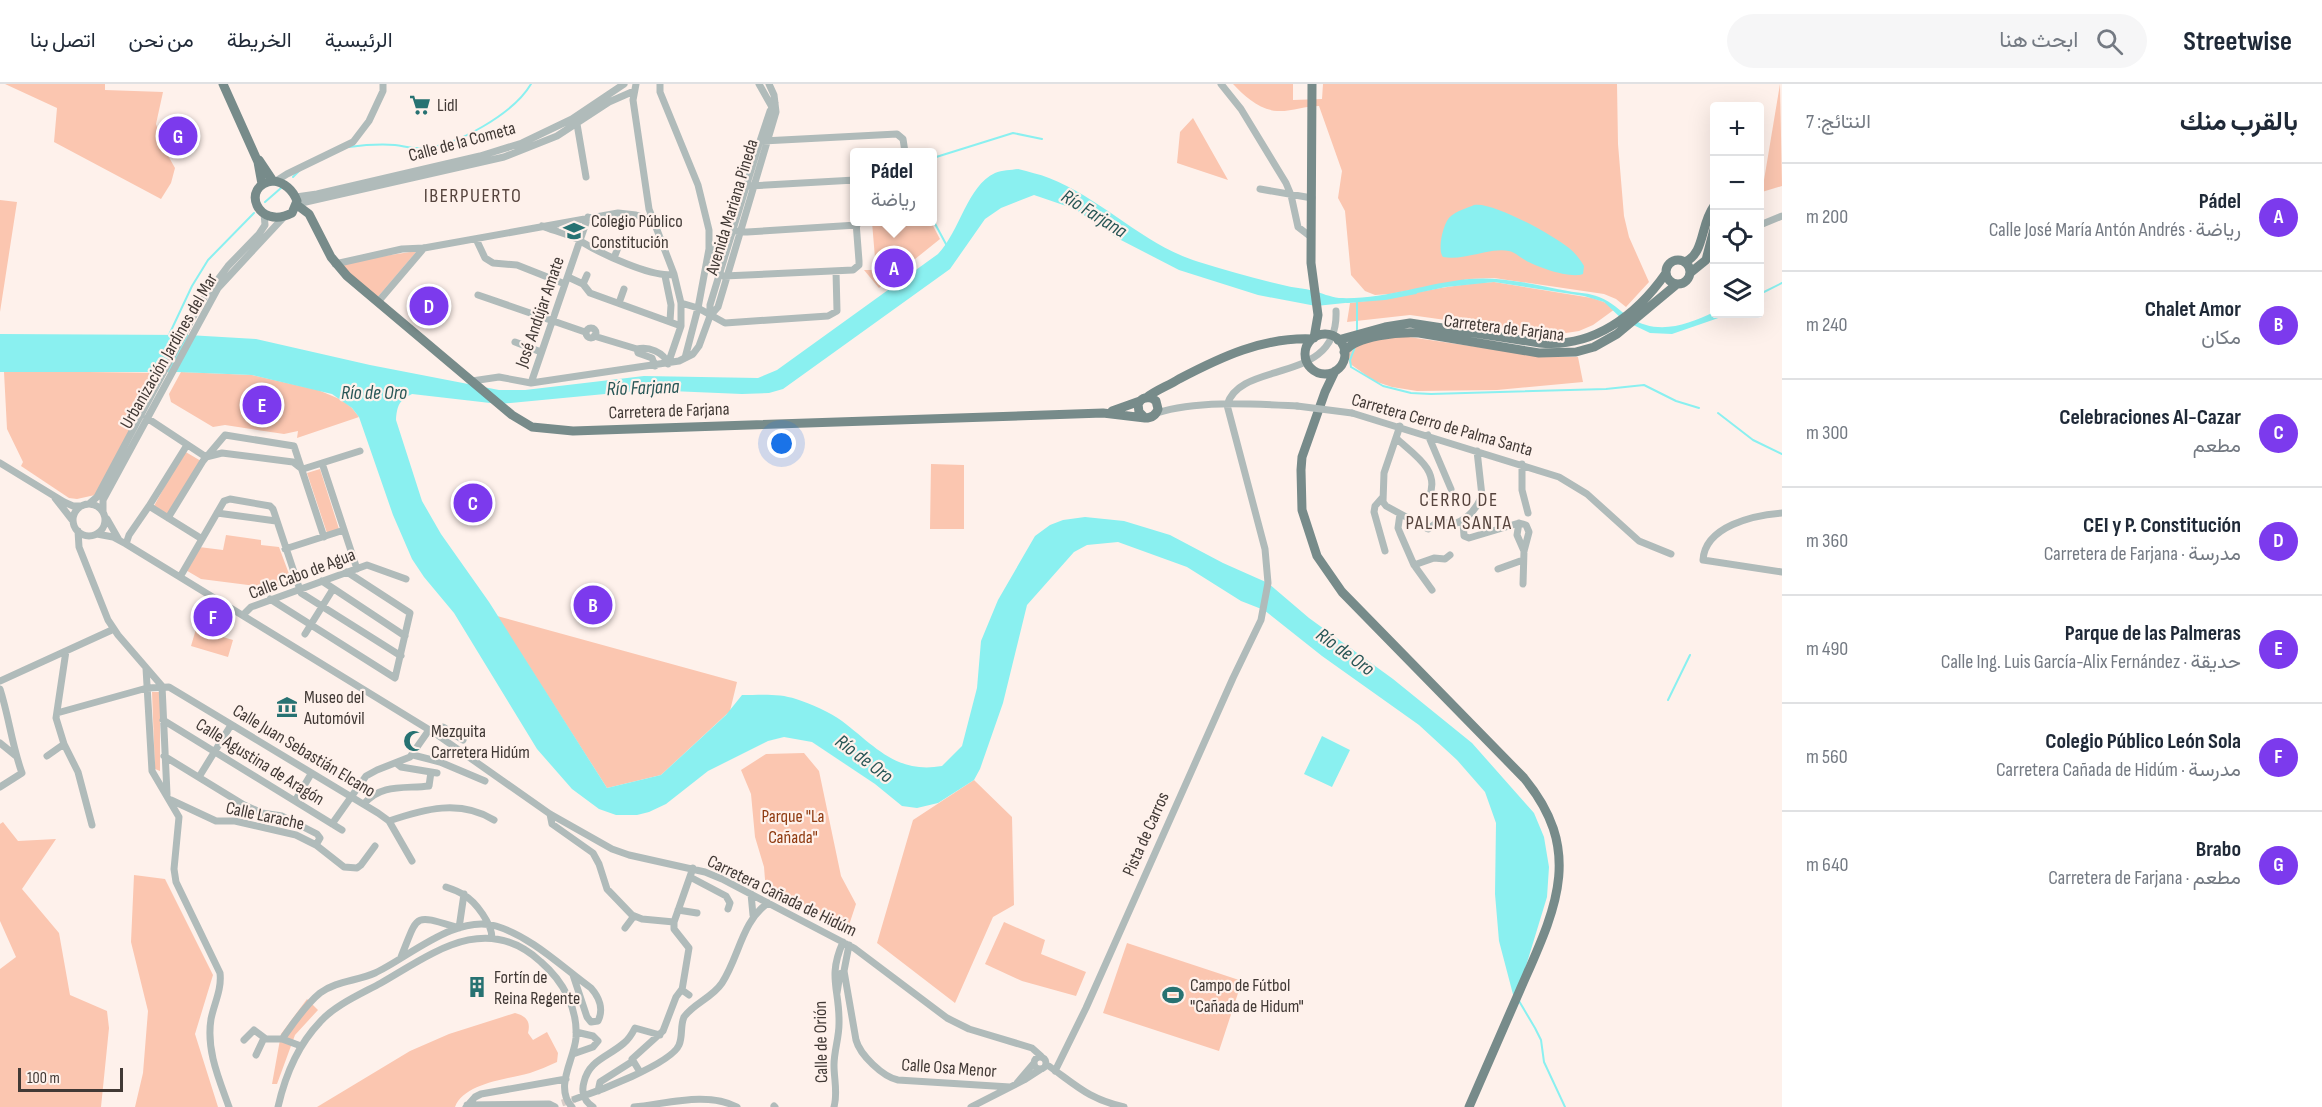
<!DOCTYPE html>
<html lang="ar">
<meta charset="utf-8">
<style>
:root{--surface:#fff;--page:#f6f6f7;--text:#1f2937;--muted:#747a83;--line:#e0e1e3;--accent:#7c3aed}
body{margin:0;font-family:"Sofia Sans Condensed",Vazirmatn,sans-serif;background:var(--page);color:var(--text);direction:rtl}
.controls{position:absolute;right:18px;top:18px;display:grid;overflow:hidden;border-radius:6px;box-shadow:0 6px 24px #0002}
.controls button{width:54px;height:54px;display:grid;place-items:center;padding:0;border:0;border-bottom:2px solid var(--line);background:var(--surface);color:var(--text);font:30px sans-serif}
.scale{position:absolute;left:18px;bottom:15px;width:105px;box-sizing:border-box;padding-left:6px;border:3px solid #413935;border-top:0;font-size:16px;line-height:21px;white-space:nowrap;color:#413935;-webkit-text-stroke:4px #fef1eb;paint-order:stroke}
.you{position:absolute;left:782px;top:360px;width:21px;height:21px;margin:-15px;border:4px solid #fff;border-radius:50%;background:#1a73e8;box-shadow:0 0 0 9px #1a73e833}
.badge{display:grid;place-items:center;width:39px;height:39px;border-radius:50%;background:var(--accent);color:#fff;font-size:20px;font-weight:700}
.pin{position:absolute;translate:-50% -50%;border:3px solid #fff;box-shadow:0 2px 6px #0006}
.popup{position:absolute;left:850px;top:64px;width:87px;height:78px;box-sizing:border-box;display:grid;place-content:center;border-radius:6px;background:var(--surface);filter:drop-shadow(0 2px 4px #0005);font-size:20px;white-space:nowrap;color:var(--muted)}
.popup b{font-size:22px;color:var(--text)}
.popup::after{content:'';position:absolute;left:50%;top:100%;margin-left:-12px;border:12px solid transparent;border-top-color:var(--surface)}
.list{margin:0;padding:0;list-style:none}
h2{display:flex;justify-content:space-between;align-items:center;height:78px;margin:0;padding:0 24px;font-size:26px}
h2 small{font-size:20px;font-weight:400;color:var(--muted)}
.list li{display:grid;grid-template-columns:39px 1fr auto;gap:18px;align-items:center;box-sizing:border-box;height:108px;padding:0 24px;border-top:2px solid var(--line)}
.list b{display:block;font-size:22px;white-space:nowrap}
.list p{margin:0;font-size:20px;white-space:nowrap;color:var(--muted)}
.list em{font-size:20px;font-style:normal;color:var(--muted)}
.icon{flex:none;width:33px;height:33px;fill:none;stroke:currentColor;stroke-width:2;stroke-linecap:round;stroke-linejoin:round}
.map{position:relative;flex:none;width:1782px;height:1023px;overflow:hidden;direction:ltr}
header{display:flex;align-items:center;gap:36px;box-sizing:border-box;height:84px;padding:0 30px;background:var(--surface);border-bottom:2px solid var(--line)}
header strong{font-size:28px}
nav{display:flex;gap:33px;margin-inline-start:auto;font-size:21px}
.search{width:420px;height:54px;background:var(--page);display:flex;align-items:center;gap:15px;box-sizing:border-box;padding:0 21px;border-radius:33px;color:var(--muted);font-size:22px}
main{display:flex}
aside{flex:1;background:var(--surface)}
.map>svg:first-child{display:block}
.green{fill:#fbc6b0}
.water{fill:#8af0f0}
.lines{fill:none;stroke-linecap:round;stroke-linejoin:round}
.stream{stroke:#8af0f0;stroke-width:2}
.minor-tunnel{stroke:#d8ccc7;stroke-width:7;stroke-dasharray:7 3.5;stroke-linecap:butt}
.minor{stroke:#b0bbba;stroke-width:7}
.major{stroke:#778b8a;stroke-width:9}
.minor-bridge{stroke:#b0bbba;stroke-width:7}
.labels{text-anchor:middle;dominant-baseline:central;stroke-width:4.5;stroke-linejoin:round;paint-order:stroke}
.poi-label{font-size:18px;fill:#413935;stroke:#fef1eb;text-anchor:start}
.street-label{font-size:18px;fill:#413935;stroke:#fef1eb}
.park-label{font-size:18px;fill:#8f3a10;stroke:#fef1eb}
.neighbourhood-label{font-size:20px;letter-spacing:1.5px;fill:#56443d;stroke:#fef1eb}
.water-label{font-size:20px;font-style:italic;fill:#285656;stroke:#fef1eb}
</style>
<header>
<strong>Streetwise</strong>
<div class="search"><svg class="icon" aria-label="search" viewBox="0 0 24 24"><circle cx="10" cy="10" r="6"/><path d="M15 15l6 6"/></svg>ابحث هنا</div>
<nav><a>الرئيسية</a><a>الخريطة</a><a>من نحن</a><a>اتصل بنا</a></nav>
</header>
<main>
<aside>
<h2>بالقرب منك<small>النتائج: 7</small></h2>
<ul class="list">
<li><span class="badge">A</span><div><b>Pádel</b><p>رياضة · Calle José María Antón Andrés</p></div><em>200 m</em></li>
<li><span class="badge">B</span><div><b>Chalet Amor</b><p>مكان</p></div><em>240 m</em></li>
<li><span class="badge">C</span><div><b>Celebraciones Al-Cazar</b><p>مطعم</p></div><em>300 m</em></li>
<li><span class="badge">D</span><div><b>CEI y P. Constitución</b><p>مدرسة · Carretera de Farjana</p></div><em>360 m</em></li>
<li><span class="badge">E</span><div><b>Parque de las Palmeras</b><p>حديقة · Calle Ing. Luis García-Alix Fernández</p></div><em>490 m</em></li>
<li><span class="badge">F</span><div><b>Colegio Público León Sola</b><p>مدرسة · Carretera Cañada de Hidúm</p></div><em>560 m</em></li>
<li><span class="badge">G</span><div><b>Brabo</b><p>مطعم · Carretera de Farjana</p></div><em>640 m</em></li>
</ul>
</aside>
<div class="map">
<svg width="1782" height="1023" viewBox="0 0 1782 1023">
<rect width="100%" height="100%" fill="#fef1eb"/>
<!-- green -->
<path class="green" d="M5 0H105V6L163 8 156 40 166 68 175 84 171 99 161 115 54 58 57 24Z
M1233 0H1293V16L1322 15 1323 0H1617L1618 60 1624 132 1629 153 1649 198 1626 223 1616 215 1604 210 1494 194 1469 195 1390 210 1375 211 1365 207 1351 191 1345 127 1338 114 1342 87 1319 22C1305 22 1290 28 1277 27 1260 26 1244 12 1233 0Z
M1780 0 1782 102 1762 108Z
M1193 34 1228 96 1177 79 1180 48Z
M0 116 17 118 0 228Z
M872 138H931L940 155 879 204 864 186H876Z
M417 167 377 214 337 179Z
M1494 198 1592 214 1604 218 1615 225 1593 241 1579 247 1553 251 1410 231 1347 238 1350 219C1398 214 1445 200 1494 198Z
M1402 252 1546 273H1578L1583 298 1497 306 1417 307 1392 303 1374 297 1349 279V269L1355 260Z
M16 287 161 289 95 411 77 415 69 414 21 382 23 378 7 345 4 288Z
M181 288 252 291 318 306 342 316 352 324 359 333 297 354 298 347 284 350 225 341 213 343 171 318 169 310Z
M184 367 201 377 169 431 154 422Z
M931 380 964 381V445H930Z
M320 385 339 445 327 449 307 389Z
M226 451 261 456V461L279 463 292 498 272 504 201 495 184 485 199 463 223 466Z
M497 532 737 598 730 627 661 691 607 704Z
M196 545 233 556 228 573 191 562Z
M152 608H160V687L155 685Z
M804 669 819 687 841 792 856 820 846 850 841 847 842 843 781 810 779 814 766 808 764 783 755 753 751 710 741 686 766 670Z
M974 696 1012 733 1014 821 993 833 955 919 877 859 913 736Z
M3 738 18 757 56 755 22 805 59 849 70 911 107 927 109 944 101 1023H0V885L16 873 0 837V740Z
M134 791 165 795 213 891 195 950 218 1023H135L143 989 148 927 131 858Z
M1004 838 1045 856 1041 870 1086 888 1076 912 1022 897 985 880Z
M1127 859 1242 897 1219 967 1103 929Z
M307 915 318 926 295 951 277 1000H272L281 950Z
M515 929C526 932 531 937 528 949L533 956 547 948 558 969 557 978C548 982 539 986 530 989 508 995 464 999 455 1023H317L410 967 449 950Z"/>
<!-- water -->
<path class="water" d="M1018 85C1029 88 1039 90 1049 94 1103 115 1143 161 1199 178 1228 187 1257 195 1287 202 1295 204 1305 204 1313 207 1322 209 1330 213 1339 214 1384 216 1426 199 1469 195 1502 192 1536 201 1568 207 1578 209 1590 209 1599 213 1612 218 1619 226 1629 233 1657 252 1687 241 1714 228V230H1730L1672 250 1650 249 1623 236 1604 218 1584 212 1494 198 1446 203 1393 214 1316 222 1258 211 1179 186 1117 154 1075 125 1034 111 1001 124 985 135 950 185 783 305 769 309 742 310 647 306 499 320 412 310C399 316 397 322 396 336L422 417 441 450 489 518 607 704 661 691 726 631 742 611C759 611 779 609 796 615 811 620 830 628 842 637 875 662 896 690 942 682L962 662 977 604 981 557 998 516 1035 452 1050 441 1063 436 1085 433 1124 437 1170 451 1223 479 1268 499 1309 534 1393 595 1472 659 1534 729 1544 753 1549 783 1547 813 1515 918 1499 857 1495 810 1496 739 1485 708 1457 676 1419 641 1322 572 1264 526 1241 517 1187 483 1118 458 1087 461 1074 468 1027 521 1003 619 980 685 974 696 938 719 917 724 902 722 875 700 812 658 784 653 768 657 708 687 666 720 649 728 637 731H616L599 725 572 705 537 665 454 529 424 493 412 475 393 431 359 333 352 324 332 310 252 291 178 288H0V250L188 251 256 255 370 281 499 306H525L644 292 758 294 777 286 938 170C960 147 967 102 995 89 1002 86 1011 86 1018 85Z
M1474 121C1492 117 1553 151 1569 164 1575 169 1580 175 1584 182L1583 190C1571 195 1536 183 1525 176 1519 173 1515 168 1509 167 1490 163 1465 177 1443 173 1437 166 1443 138 1451 132 1457 127 1467 124 1474 121Z
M1322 652 1350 666 1332 703 1304 690Z"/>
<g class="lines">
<!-- stream -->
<path class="stream" d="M349 63C364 61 379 60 395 61 404 62 413 65 422 64 456 63 514 29 531 0
M933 74 1013 49 1042 55
M293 93 300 86
M265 118 281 104
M933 136 947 162
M1760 210 1782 199
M1347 218 1385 215 1416 209
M1357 218V248
M168 253 192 202 208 176 254 129
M1355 263 1350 276 1351 283 1383 302 1411 309 1431 310 1606 305 1644 301 1676 317 1699 324
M1718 329 1753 356 1782 370
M1668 616 1690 571
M1519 917 1535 944 1541 956 1544 978 1565 1023"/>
<!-- minor-tunnel -->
<path class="minor-tunnel" d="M562 1019 575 1015"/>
<!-- minor -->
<path class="minor" d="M636 0 633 16 649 125 674 190 681 219V242L668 280
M660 0V8L698 101 709 146V165L698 224 685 274
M759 0 772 23
M1221 0 1241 25 1286 99 1291 111 1298 143 1311 153
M577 40 586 93
M763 57 897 50 903 55 905 68
M853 96 855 114
M276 97 287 90 353 58 369 37 383 7V0
M750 102 855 96
M1260 105 1312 114
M296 113 317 110 480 72 522 59 572 35 624 0
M297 120 504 73 557 52 609 18 634 7
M1760 141 1782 132
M542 142C554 147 570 150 582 158 600 169 654 195 674 190
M736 147 747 148 857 141
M476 155 485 174 493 179 517 181 565 200
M709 165 726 169
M614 174 619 161
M335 180 402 165 424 164 618 129 636 131 653 136
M665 192 671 221 670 237
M724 192 853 186 859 181V177L856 138
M568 193 583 200 590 209 681 242
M583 200 587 191
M478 211 585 248
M378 218 424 164
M619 219 624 205
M681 219 698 224 725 239 828 232 837 227 836 187
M710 232 718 223 776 28 774 11 769 0
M586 249a5 5 0 1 1 10 0a5 5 0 1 1-10 0Z
M594 252 637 265
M515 258 541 268
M655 282 652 274 638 269 637 265C648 262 664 268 668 280
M472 297 499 293 531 299 679 277 693 270 699 262 710 232V221L760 57 770 27 775 19
M531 299 588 133
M1157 329C1197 316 1255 320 1297 322
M1352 329 1559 393 1587 410 1639 457 1671 470
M147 334 206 373
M1400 342 1384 389 1383 418 1386 422 1428 445 1441 436 1450 441C1465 438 1476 426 1482 412L1477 367
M1428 351 1451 405
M1396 354C1413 370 1441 386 1429 413
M206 373 222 369 293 378 302 385
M0 379 64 418 73 422H81
M322 379 357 485
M1522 380V406L1528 429
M303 385 360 367
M55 414 73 437
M1382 414 1375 422 1374 428 1385 467
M90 419 97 413 201 218 228 182 259 150 265 141 264 129
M73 436a16 16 0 1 1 32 0a16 16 0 1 1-32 0Z
M149 422 202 455
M103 427V416L218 204 282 135
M217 429 276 437
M1782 429C1754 431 1705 442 1703 476L1782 488
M1400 430 1398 444 1400 449 1414 481 1432 506
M168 434 203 377 225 351 294 362 324 453
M107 435 119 456
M1463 438 1464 452 1469 454 1519 439 1526 441 1529 448 1524 467 1523 500
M1519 439 1517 451 1524 467
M78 447 79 463 108 536 118 551 162 602 167 710
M97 450 113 453 126 460 436 650 550 730 612 765 629 771 705 788 722 795 854 864 947 934 969 945 1032 964 1041 972
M126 460 129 451 149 422 187 361
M285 465 344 446
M1414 481 1434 474 1445 475 1450 471
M1498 485 1523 476
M180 493 224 417 230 415 270 422 273 425 301 509 401 572
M322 497 405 552
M270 515 395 594 410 529 347 488
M243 531 251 523 367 481 406 495
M305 550 333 505
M66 567 56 634 64 660 78 688 92 741
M146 584 152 687 179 733 174 785 176 798 220 889C222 905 214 920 211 935 206 966 219 995 229 1023
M0 597 114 545
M0 605C9 633 12 662 22 689L0 703
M57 629 147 604 169 603 378 729 389 737 412 777
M163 636 342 746
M436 650 443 643 463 656
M0 659 16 672
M413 671 440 678 485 697
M47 672 64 660
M164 672 244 721 262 729 282 732 317 750 320 754 316 761
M396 679 401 683 437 689
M199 693 231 641
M171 716 216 737H235L296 751 316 761 344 783 357 784 361 781 375 762
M295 717 311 690
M364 720C381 699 406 705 429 702L431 688
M550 730 552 740 593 769 599 780 607 805 632 831 642 835 674 838
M389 737C424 725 460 715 494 736
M332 740 366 692 377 686 410 673 429 646
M690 793 726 812 730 819 728 825
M446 803C452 805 458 807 464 811 476 818 492 840 492 854
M751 810 753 831
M678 826 697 829
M674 838V845L689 864 682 906 689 911
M674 838 693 784
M625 844 634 832
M849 861 844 887 856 956C860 971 883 993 898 996L1010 1003
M401 873C419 829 412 830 459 844L464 810
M837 909 840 890 844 887
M282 955C293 940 305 921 320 909 336 897 357 897 375 889 409 873 456 830 496 842 532 853 562 883 591 904 599 913 604 925 598 937L591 938 587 933 573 891
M244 956 254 946 266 955H282L301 962
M573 970 593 963 598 957 593 952 576 948
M256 971 264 954
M1034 979a6 6 0 1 1 12 0a6 6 0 1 1-12 0Z
M1046 980C1076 1001 1088 1015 1124 1023
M1055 987 1086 924 1233 594 1261 536 1268 499 1265 465 1227 321C1240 275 1339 302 1336 227
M640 988 632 975 663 947 676 913 682 905
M1017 999 1034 979
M598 1007 600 998 633 977
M575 1015C596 1008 671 980 679 961 683 952 680 942 684 933 694 919 712 914 722 899 739 873 742 837 768 819
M467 1021 549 1020 555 1023
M774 1022 775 1023
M278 1023C285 992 298 961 320 938 335 921 361 910 381 899 433 869 486 827 541 878 563 897 578 924 576 954 574 976 554 1003 572 1023
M466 1023 475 1013 481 1010 566 995
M593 1023C584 1017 581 1008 584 998 589 976 608 973 624 959 629 955 632 950 635 944L660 951
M634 1023C666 1020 707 1007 737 1023
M834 1023C838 1009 834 996 834 981 834 967 839 954 839 940 840 905 827 894 843 858
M971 1023 1024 996 1041 985"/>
<!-- major -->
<path class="major" d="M223 0 258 78 262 100
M1312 0 1311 179 1318 231 1314 254
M259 76 273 97
M273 97C284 98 293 106 297 117L292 129C257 147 240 101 273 97Z
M297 121 309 130 331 173 347 192 512 331 532 343 573 347 1103 329 1145 334C1152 334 1156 331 1158 325L1156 317C1149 311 1142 313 1138 320L1139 328 1145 334
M1666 188a12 12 0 1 1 24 0a12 12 0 1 1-24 0Z
M1685 178C1705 169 1700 141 1714 122
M1690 189 1706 176 1714 145
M1305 270a20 20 0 1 1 40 0a20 20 0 1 1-40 0Z
M1338 256 1385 243 1410 239 1540 259C1593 264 1636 232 1666 189
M1344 268C1356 251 1400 248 1419 249L1539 269 1576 268 1594 263 1617 250 1677 200
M1335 287 1325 308 1302 373 1301 386 1302 426 1317 472 1342 508 1524 694C1586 769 1554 828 1520 906 1503 945 1486 984 1469 1023
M1146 314C1156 306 1168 302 1179 295 1221 273 1263 253 1312 255
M1112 327 1140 317"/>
<!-- minor-bridge -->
<path class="minor-bridge" d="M1297 322 1352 329"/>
</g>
<!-- icons -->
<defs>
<symbol id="supermarket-bare" viewBox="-9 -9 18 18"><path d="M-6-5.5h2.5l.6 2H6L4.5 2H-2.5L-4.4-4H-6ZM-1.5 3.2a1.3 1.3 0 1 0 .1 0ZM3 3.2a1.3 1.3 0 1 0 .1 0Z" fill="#277272" stroke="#fef1eb" stroke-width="2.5" paint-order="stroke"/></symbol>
<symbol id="school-bare" viewBox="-9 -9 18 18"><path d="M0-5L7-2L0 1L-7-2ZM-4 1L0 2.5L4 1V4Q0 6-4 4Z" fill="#277272" stroke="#fef1eb" stroke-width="2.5" paint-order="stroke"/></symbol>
<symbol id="museum-bare" viewBox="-9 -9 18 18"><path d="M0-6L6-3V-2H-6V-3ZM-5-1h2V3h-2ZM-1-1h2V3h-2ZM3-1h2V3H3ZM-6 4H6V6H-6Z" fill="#277272" stroke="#fef1eb" stroke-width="2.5" paint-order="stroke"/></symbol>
<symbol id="mosque-bare" viewBox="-9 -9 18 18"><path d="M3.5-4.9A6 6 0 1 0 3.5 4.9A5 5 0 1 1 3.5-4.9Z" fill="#277272" stroke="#fef1eb" stroke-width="2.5" paint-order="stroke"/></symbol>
<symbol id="building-bare" viewBox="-9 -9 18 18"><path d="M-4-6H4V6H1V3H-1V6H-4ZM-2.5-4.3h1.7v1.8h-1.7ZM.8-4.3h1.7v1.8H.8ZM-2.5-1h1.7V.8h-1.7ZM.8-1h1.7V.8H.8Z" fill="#277272" stroke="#fef1eb" stroke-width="2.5" paint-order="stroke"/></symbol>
<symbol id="stadium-bare" viewBox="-9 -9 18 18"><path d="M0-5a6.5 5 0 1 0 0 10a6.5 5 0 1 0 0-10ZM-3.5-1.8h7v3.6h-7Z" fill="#277272" stroke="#fef1eb" stroke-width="2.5" paint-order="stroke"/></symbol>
</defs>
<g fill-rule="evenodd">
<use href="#supermarket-bare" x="405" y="6" width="30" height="30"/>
<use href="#school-bare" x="559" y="132" width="30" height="30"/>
<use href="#museum-bare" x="272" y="608" width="30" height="30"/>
<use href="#mosque-bare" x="399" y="642" width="30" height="30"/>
<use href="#building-bare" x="462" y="888" width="30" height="30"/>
<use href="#stadium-bare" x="1158" y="896" width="30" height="30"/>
</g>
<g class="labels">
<!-- poi labels -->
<g class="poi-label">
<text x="437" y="21">Lidl</text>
<text x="591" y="137">Colegio Público<tspan x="591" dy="21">Constitución</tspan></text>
<text x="304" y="613">Museo del<tspan x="304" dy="21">Automóvil</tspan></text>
<text x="431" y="647">Mezquita<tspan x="431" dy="21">Carretera Hidúm</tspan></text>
<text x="494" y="893">Fortín de<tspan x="494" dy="21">Reina Regente</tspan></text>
<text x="1190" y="901">Campo de Fútbol<tspan x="1190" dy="21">"Cañada de Hidum"</tspan></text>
</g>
<!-- street labels -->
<g class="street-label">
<text transform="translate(462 58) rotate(-15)">Calle de la Cometa</text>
<text transform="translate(732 123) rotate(-73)">Avenida Mariana Pineda</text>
<text transform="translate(540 228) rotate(-71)">José Andújar Amate</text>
<text transform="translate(1504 244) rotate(7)">Carretera de Farjana</text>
<text transform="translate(169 267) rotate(-60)">Urbanización Jardines del Mar</text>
<text transform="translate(669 327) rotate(-2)">Carretera de Farjana</text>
<text transform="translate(1442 341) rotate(16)">Carretera Cerro de Palma Santa</text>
<text transform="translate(302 490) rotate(-21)">Calle Cabo de Agua</text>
<text transform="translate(304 667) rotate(31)">Calle Juan Sebastián Elcano</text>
<text transform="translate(260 678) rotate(32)">Calle Agustina de Aragón</text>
<text transform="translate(265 732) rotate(12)">Calle Larache</text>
<text transform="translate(1146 750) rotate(-66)">Pista de Carros</text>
<text transform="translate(782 812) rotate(26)">Carretera Cañada de Hidúm</text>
<text transform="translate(821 958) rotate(-91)">Calle de Orión</text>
<text transform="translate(949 984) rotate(4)">Calle Osa Menor</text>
</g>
<!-- park labels -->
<g class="park-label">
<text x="793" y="732">Parque "La<tspan x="793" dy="21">Cañada"</tspan></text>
</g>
<!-- neighbourhood labels -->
<g class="neighbourhood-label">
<text x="473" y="112">IBERPUERTO</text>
<text x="1459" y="416">CERRO DE<tspan x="1459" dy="23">PALMA SANTA</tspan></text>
</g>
<!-- water labels -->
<g class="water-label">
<text transform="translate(1094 130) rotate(32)">Río Farjana</text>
<text transform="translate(643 304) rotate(-2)">Río Farjana</text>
<text x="374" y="309">Río de Oro</text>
<text transform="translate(1345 568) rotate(36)">Río de Oro</text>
<text transform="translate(864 675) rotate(37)">Río de Oro</text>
</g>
</g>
</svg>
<div class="controls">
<button>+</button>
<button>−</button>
<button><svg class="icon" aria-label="locate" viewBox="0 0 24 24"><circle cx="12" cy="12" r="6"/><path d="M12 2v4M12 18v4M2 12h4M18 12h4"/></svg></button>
<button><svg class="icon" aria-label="layers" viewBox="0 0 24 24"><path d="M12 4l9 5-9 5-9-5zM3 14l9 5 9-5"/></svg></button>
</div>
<div class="scale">100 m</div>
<div class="you"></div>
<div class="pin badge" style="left:894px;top:184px">A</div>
<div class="popup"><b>Pádel</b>رياضة</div>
<div class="pin badge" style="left:593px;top:521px">B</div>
<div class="pin badge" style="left:473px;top:419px">C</div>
<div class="pin badge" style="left:429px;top:222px">D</div>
<div class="pin badge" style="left:262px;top:321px">E</div>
<div class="pin badge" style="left:213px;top:533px">F</div>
<div class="pin badge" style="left:178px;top:52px">G</div>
</div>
</main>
